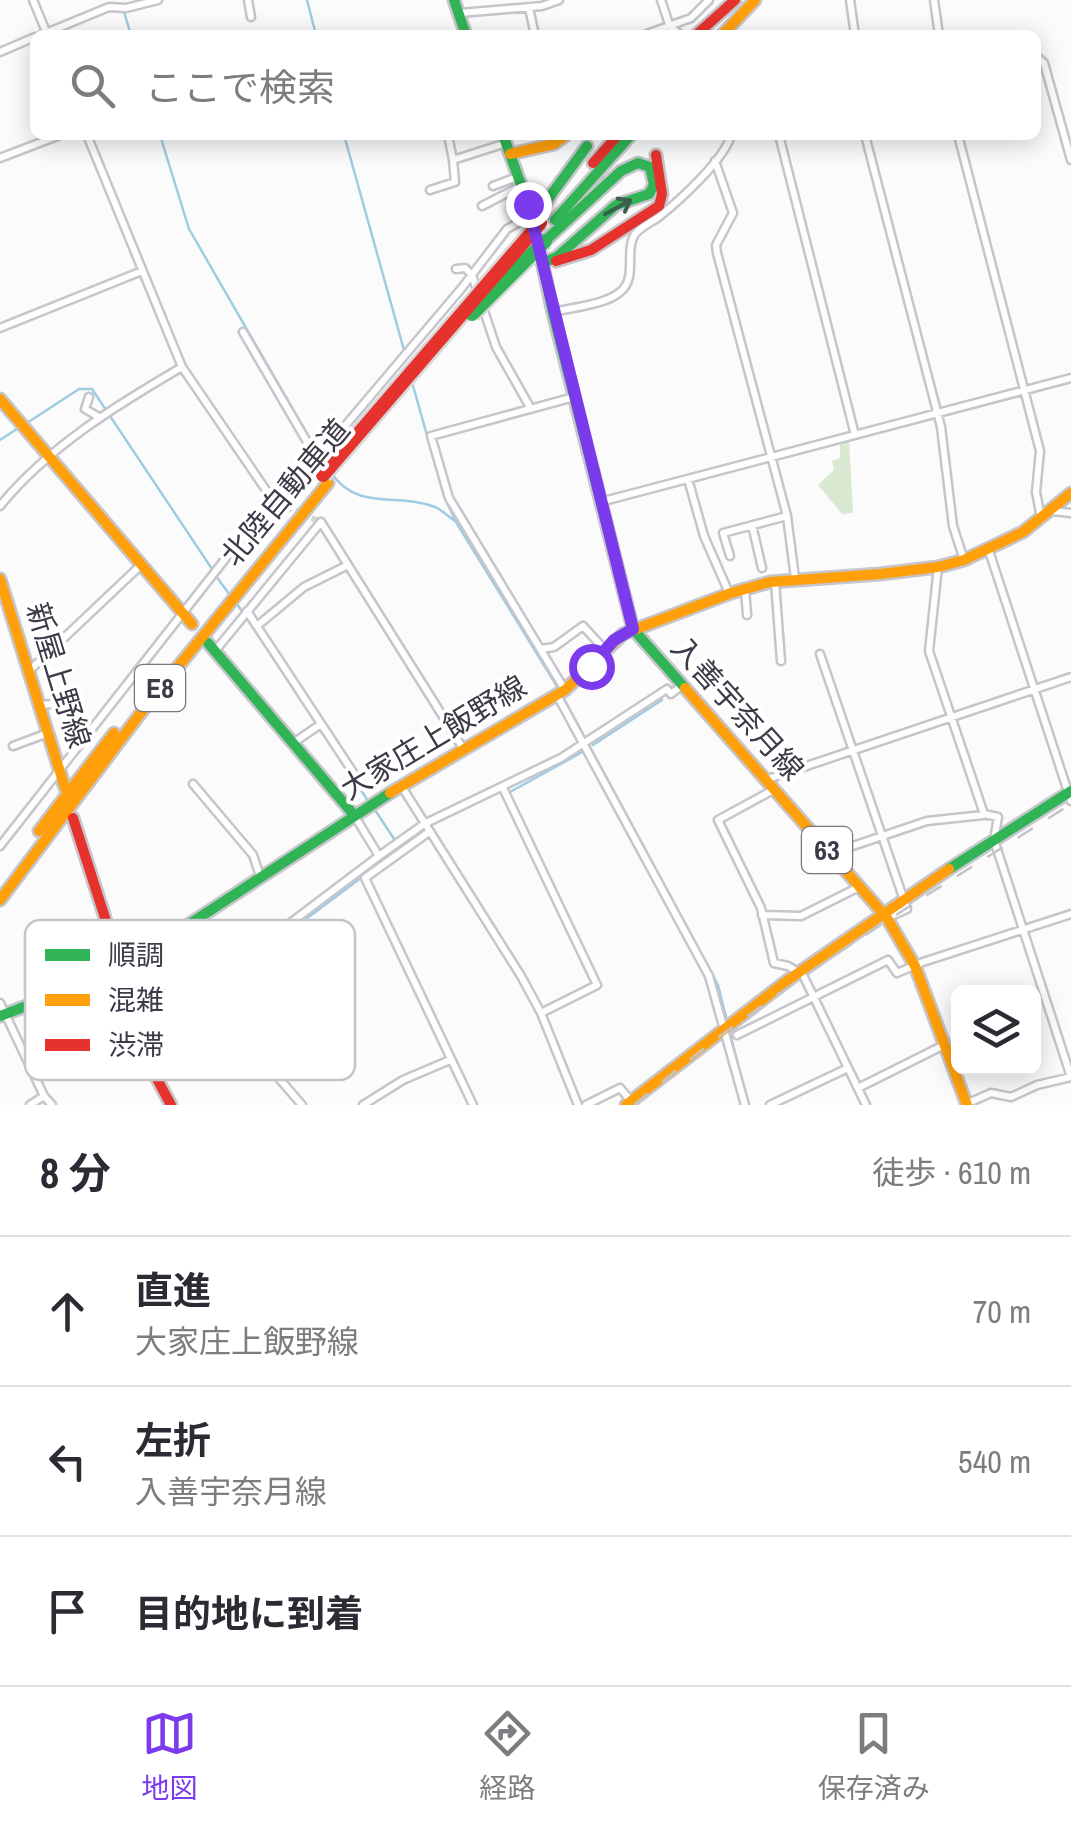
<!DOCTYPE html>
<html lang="ja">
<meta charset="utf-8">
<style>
:root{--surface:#fff;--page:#f7f7f7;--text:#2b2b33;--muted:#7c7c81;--line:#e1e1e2;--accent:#7c3aed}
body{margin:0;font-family:"Archivo Narrow","Noto Sans JP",sans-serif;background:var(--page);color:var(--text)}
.controls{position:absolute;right:30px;bottom:30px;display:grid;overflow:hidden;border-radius:15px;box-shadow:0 5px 25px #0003}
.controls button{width:90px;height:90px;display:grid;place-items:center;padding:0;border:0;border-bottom:2px solid var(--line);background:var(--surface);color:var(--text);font:50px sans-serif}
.stop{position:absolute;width:30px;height:30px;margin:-22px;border:8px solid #7c3aed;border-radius:50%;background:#fff}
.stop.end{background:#7c3aed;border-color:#fff;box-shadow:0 2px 10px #0008}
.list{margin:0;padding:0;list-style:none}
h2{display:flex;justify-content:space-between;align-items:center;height:130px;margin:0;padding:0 40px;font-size:42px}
h2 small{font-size:32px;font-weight:400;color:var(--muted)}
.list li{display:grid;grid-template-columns:65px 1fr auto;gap:30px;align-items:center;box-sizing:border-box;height:150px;padding:0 40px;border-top:2px solid var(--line)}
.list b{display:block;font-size:38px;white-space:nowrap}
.list p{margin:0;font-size:32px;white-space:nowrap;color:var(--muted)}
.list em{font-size:32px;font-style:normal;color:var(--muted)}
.icon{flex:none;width:55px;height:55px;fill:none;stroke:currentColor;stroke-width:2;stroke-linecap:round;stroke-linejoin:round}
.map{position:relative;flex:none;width:1071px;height:1105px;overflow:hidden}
.search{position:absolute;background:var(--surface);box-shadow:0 5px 25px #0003;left:30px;right:30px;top:30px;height:110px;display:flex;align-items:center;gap:25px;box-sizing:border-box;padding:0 35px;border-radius:15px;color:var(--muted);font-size:38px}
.sheet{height:580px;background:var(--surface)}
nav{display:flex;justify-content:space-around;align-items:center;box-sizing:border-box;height:140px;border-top:2px solid var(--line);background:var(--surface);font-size:28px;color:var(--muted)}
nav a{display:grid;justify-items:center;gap:5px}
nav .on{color:var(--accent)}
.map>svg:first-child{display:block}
.green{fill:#d8e8d1}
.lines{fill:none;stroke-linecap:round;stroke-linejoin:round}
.stream{stroke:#9fcce1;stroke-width:2.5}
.street-tunnel{stroke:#d5d4d7;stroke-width:6;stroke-dasharray:6 3;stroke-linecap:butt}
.street-casing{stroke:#c6c5cb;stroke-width:11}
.fast-casing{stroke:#c6c5cb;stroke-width:15}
.slow-casing{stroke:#c6c5cb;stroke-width:15}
.jam-casing{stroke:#c6c5cb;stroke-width:15}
.street{stroke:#fefefe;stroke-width:6}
.fast{stroke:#30b455;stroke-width:10}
.slow{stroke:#ff9f0a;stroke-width:10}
.jam{stroke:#e5322d;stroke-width:10}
.rail{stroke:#c4c4c5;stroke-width:2.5;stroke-dasharray:18 18;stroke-linecap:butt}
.fast-bridge-casing{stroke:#d7d6d9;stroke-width:19;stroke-linecap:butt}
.jam-bridge-casing{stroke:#d7d6d9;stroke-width:19;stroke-linecap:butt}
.fast-bridge{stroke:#30b455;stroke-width:14}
.jam-bridge{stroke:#e5322d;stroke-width:14}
.oneway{stroke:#3a5f4b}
.route{stroke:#7c3aed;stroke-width:12}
.labels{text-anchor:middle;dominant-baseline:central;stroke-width:8;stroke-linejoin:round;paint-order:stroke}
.shield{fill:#fff;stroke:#78757e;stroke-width:2.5}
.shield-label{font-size:28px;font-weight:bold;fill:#3e3a47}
.street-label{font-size:30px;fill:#3e3a47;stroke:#fff}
.key{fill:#fff;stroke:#c5c4c8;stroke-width:2.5}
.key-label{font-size:28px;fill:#3e3a47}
</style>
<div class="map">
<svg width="1071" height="1105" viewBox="0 0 1071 1105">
<rect width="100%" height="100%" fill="#fbfbfb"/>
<!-- green -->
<path class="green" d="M849 439 853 513 842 514 818 485 834 470 832 461 840 458V441Z"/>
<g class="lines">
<!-- stream -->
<path class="stream" d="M307 0 316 35
M124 12 131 35
M160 135 189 229 324 463
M344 135 404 350
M412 382 444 496 456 522 558 688
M27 423 79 389H92L212 569
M0 440 20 427
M332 474C359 512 398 492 435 507 442 510 449 517 455 521
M216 576 229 594
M237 604 333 747
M562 695 718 985 727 1021
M593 745 662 700
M359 787 368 801
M510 792 586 750
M373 807 400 848
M142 1022 198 998 215 987 425 830
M729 1029 744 1089
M41 1064 134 1024"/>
<!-- street-tunnel -->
<path class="street-tunnel" d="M287 507 321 522"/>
<defs>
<path id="street" d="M33 0 47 34
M248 0 251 17
M661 0 670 27 681 35
M850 0 855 35
M934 0 939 35
M529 8 535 35
M460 13 542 6 559 0
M647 34 691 18 709 0
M41 35 109 7 126 8 158 0
M0 52 35 37
M1036 56 1044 63 1071 160
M87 135 182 367 268 493 287 507
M448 135 453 160 506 143
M779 135 855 435
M865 135 941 427 953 526 964 560
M958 135 1040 451 1036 492 1041 518
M0 158 60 135
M715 161 733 213 716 245 717 253 787 516 795 578
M493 186 517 177
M430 190 455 182 453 160
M482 206 521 186
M456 269 465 268 472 275 478 293
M482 305 496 347 531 409
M554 312C573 307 605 305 620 292 638 278 624 251 635 234 642 226 652 222 660 216 680 200 725 159 731 135
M0 328 142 271
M243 332 317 459
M89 397 85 409 99 417
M688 479 704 536 729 593
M600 502 1071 378
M0 506C48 447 117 405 182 367
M1052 511 1071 513
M752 525 762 568
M989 551 1071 801
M730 556 723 533 787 516
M938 567 929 651 984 814 998 817 994 840 1071 1077 1037 1085 1011 1097 991 1093 966 1104
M775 582 781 661
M745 589 747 615
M247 611 362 786
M257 626 304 587 348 565
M541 649 554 647 583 626 604 649
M215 651 321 522 464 750
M820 654 907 909 887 918
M29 671 141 565
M565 690 449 498 431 436 574 397
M557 695 709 976 745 1105
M39 705 54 704 66 697
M293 743 321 724
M13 746 48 733
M765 780 1071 677
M193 784 253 855 260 876
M402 787 521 976 541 1013 578 1105
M503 788 597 985 541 1013
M773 790 718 820 761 908 774 963 788 966 803 975 866 1105
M354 815 379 856 424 824 561 758 667 689 671 694 681 686
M429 832 365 878 473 1105
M0 846 233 549 317 459 461 289 507 229 532 215
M832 853 927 821 983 815
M762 915 801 916 859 887
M162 943 302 1105
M203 989 379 856
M0 1003 44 1096 52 1105
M737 1035 888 960 897 973 923 962 1071 914
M858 1088 944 1045
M30 1105 44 1096
M363 1105 403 1080 450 1060
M586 1105 620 1088 631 1101
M770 1105 848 1068"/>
<path id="fast" d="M454 0 466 35
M503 135 532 215 553 313 633 629 685 688
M537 214 587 146
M555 220 631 135
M542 263 557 257 616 205 649 194 654 185 650 167 638 163 621 171 545 241
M208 643 354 815
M949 869 1071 791
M0 1016 116 972 390 793"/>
<path id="slow" d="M722 35 755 0
M510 154 554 144 566 135
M0 399 192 624
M0 579 65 788
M685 688 887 918 915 966 967 1105
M390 793 565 690 623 634 731 593 770 582 880 574 938 567 964 560 1023 532 1071 493
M39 831 114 733
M0 900 146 706 328 483
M626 1105 788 980 949 869"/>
<path id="jam" d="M696 35 735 0
M593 163 618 135
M556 261 591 250 659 206 662 194 656 155
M73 818 156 1077 171 1105"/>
</defs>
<!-- street casing -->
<use href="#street" class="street-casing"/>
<!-- fast casing -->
<use href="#fast" class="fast-casing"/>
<!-- slow casing -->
<use href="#slow" class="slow-casing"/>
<!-- jam casing -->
<use href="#jam" class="jam-casing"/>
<!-- street -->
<use href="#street" class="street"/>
<!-- fast -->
<use href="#fast" class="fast"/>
<!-- slow -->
<use href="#slow" class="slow"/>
<!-- jam -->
<use href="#jam" class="jam"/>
<!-- rail -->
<path class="rail" d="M634 1105C769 990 922 899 1071 804"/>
<defs>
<path id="fast-bridge" d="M472 314 545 241"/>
<path id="jam-bridge" d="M323 475 540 223"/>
</defs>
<!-- fast-bridge casing -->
<use href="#fast-bridge" class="fast-bridge-casing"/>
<!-- jam-bridge casing -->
<use href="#jam-bridge" class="jam-bridge-casing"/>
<!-- fast-bridge -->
<use href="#fast-bridge" class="fast-bridge"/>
<!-- jam-bridge -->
<use href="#jam-bridge" class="jam-bridge"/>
</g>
<!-- one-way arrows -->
<defs><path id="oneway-shaft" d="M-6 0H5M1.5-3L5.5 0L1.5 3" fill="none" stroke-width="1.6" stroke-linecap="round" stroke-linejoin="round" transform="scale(2.5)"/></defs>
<use class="oneway" href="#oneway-shaft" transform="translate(618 207) rotate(-29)"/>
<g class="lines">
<!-- route -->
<path class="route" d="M528 204 633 629 614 640 591 666"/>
</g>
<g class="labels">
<!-- shield labels -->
<g class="shield">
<rect x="135" y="665" width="50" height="46" rx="8"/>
<rect x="802" y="827" width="50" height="46" rx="8"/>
</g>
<g class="shield-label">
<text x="160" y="688">E8</text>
<text x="827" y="850">63</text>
</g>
<!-- street labels -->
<g class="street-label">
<text transform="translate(285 492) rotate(-50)">北陸自動車道</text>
<text transform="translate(59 675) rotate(73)">新屋上野線</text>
<text transform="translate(738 708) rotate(48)">入善宇奈月線</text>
<text transform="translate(433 737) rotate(-31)">大家庄上飯野線</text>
</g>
</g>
<!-- legend -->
<rect x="25" y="920" width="330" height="160" rx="15" class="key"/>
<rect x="45" y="949" width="45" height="12" fill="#30b455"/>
<rect x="45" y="994" width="45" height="12" fill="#ff9f0a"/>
<rect x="45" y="1039" width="45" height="12" fill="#e5322d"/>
<g class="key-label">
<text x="108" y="965">順調</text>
<text x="108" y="1010">混雑</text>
<text x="108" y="1055">渋滞</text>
</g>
</svg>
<div class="controls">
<button><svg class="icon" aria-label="layers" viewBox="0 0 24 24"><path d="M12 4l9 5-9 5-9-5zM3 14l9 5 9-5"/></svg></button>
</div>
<div class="stop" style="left:591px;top:666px"></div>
<div class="stop end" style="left:528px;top:204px"></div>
<div class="search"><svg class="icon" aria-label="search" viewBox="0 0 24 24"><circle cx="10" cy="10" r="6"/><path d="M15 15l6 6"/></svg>ここで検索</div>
</div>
<section class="sheet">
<h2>8 分<small>徒歩 · 610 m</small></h2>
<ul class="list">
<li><svg class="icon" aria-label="ahead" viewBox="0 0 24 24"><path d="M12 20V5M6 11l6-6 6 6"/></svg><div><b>直進</b><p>大家庄上飯野線</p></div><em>70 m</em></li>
<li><svg class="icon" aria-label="left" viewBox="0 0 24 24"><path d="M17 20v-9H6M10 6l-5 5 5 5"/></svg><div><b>左折</b><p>入善宇奈月線</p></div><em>540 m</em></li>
<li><svg class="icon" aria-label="arrive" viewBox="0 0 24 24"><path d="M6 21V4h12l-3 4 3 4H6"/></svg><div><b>目的地に到着</b></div></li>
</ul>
</section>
<nav>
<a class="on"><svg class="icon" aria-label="map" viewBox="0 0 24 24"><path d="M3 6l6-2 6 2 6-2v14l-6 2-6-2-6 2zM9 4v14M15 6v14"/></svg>地図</a>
<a><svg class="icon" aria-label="directions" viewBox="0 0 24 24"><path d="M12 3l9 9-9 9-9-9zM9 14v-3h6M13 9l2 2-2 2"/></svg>経路</a>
<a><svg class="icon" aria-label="saved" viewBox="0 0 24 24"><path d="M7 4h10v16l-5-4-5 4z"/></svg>保存済み</a>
</nav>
